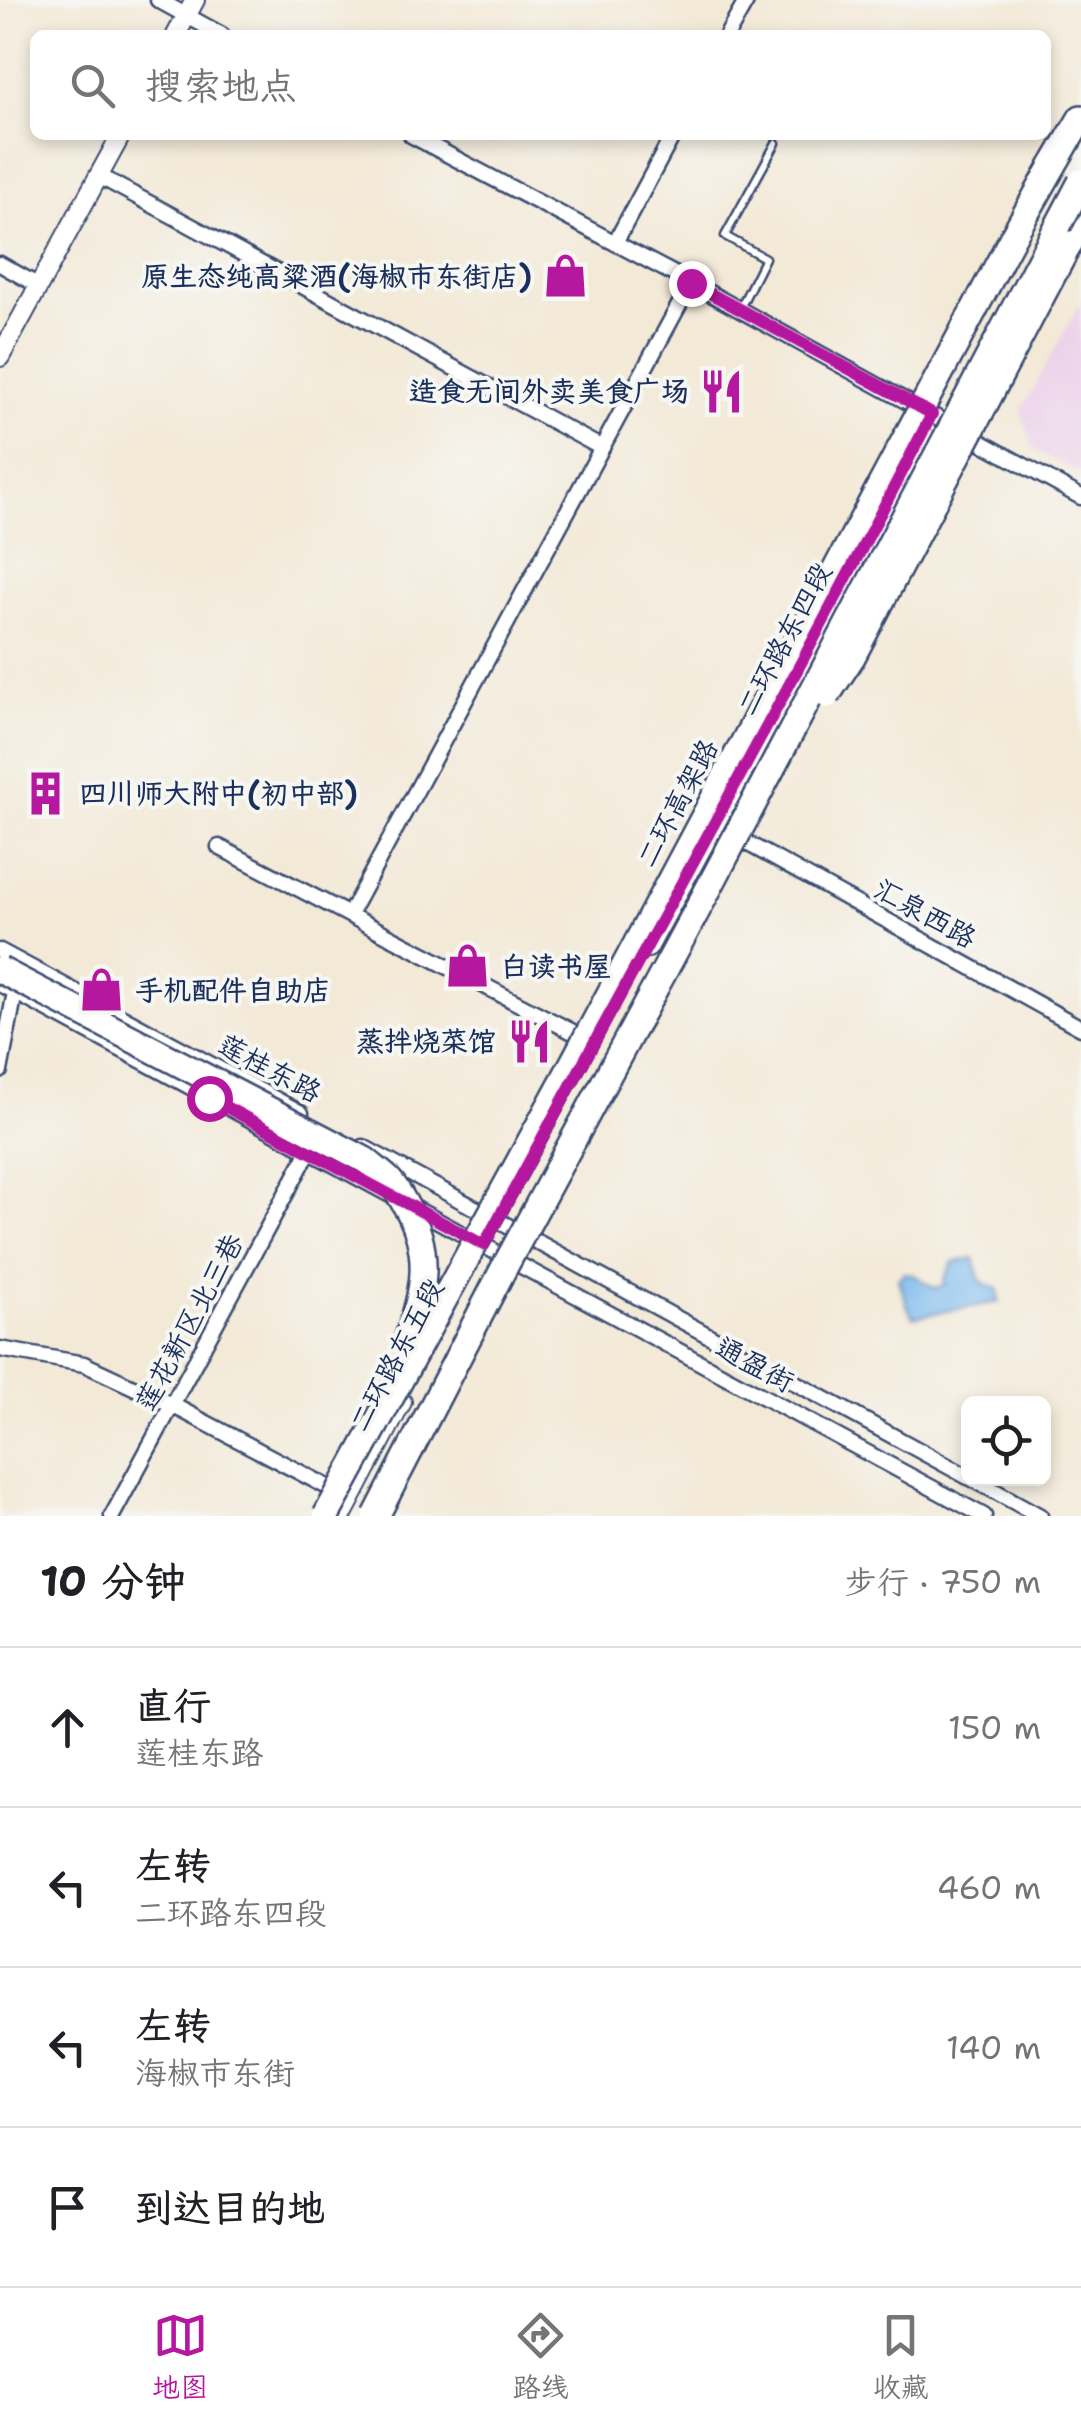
<!DOCTYPE html>
<html lang="zh">
<meta charset="utf-8">
<style>
:root{--surface:#fff;--page:#f2f2f2;--text:#202124;--muted:#757577;--line:#e0e0e0;--accent:#b5179e}
body{margin:0;font-family:"Shantell Sans","LXGW WenKai TC",sans-serif;background:var(--page);color:var(--text)}
.controls{position:absolute;right:30px;bottom:30px;display:grid;overflow:hidden;border-radius:15px;box-shadow:0 5px 15px #0003}
.controls button{width:90px;height:90px;display:grid;place-items:center;padding:0;border:0;border-bottom:2px solid var(--line);background:var(--surface);color:var(--text);font:50px sans-serif}
.stop{position:absolute;width:30px;height:30px;margin:-22px;border:8px solid #b5179e;border-radius:50%;background:#fff}
.stop.end{background:#b5179e;border-color:#fff;box-shadow:0 2px 10px #0008}
.list{margin:0;padding:0;list-style:none}
h2{display:flex;justify-content:space-between;align-items:center;height:130px;margin:0;padding:0 40px;font-size:42px}
h2 small{font-size:32px;font-weight:400;color:var(--muted)}
.list li{display:grid;grid-template-columns:65px 1fr auto;gap:30px;align-items:center;box-sizing:border-box;height:160px;padding:0 40px;border-top:2px solid var(--line)}
.list b{display:block;font-size:38px;white-space:nowrap}
.list p{margin:0;font-size:32px;white-space:nowrap;color:var(--muted)}
.list em{font-size:32px;font-style:normal;color:var(--muted)}
.icon{flex:none;width:55px;height:55px;fill:none;stroke:currentColor;stroke-width:2;stroke-linecap:round;stroke-linejoin:round}
.map{position:relative;flex:none;width:1081px;height:1516px;overflow:hidden}
.search{position:absolute;background:var(--surface);box-shadow:0 5px 15px #0003;left:30px;right:30px;top:30px;height:110px;display:flex;align-items:center;gap:25px;box-sizing:border-box;padding:0 35px;border-radius:15px;color:var(--muted);font-size:38px}
.sheet{height:770px;background:var(--surface)}
nav{display:flex;justify-content:space-around;align-items:center;box-sizing:border-box;height:140px;border-top:2px solid var(--line);background:var(--surface);font-size:28px;color:var(--muted)}
nav a{display:grid;justify-items:center;gap:5px}
nav .on{color:var(--accent)}
.map>svg:first-child{display:block}
.built{fill:#ecd1ea}
.water{fill:#7ab9ee;stroke:#4a74a6;stroke-width:2.5}
.lines{fill:none;stroke-linecap:round;stroke-linejoin:round}
.lane-casing{stroke:#3b4b70;stroke-width:11}
.street-casing{stroke:#3b4b70;stroke-width:19}
.secondary-casing{stroke:#3b4b70;stroke-width:22}
.highway-casing{stroke:#3b4b70;stroke-width:30}
.lane{stroke:#fff;stroke-width:6}
.street{stroke:#fff;stroke-width:14}
.secondary{stroke:#fff;stroke-width:18}
.highway{stroke:#fff;stroke-width:25}
.highway-bridge-casing{stroke:#3b4b70;stroke-width:30;stroke-linecap:butt}
.highway-bridge{stroke:#fff;stroke-width:25}
.route{stroke:#b5179e;stroke-width:12}
.labels{text-anchor:middle;dominant-baseline:central;stroke-width:8;stroke-linejoin:round;paint-order:stroke}
.poi-label{font-size:28px;font-weight:bold;fill:#1b2f5e;stroke:#f6f6f2;text-anchor:end}
.street-label{font-size:28px;fill:#1b2f5e;stroke:#f6f6f2}
</style>
<div class="map">
<svg width="1081" height="1516" viewBox="0 0 1081 1516">
<rect width="100%" height="100%" fill="#f6f6f2"/>
<filter id="ink" filterUnits="userSpaceOnUse"><feTurbulence type="fractalNoise" baseFrequency=".01" numOctaves="2"/><feDisplacementMap in="SourceGraphic" scale="20" xChannelSelector="R" yChannelSelector="G"/><feConvolveMatrix kernelMatrix="1 2 1 2 8 2 1 2 1" color-interpolation-filters="sRGB"/></filter>
<filter id="wash" filterUnits="userSpaceOnUse"><feTurbulence type="fractalNoise" baseFrequency=".0048" numOctaves="4" result="noise"/><feDisplacementMap in="SourceGraphic" scale="40" xChannelSelector="R" yChannelSelector="G"/><feGaussianBlur stdDeviation="2.25" result="paint"/><feColorMatrix in="noise" values="0 0 0 0 0 0 0 0 0 0 0 0 0 0 0 0 0 1.4 0 .05"/><feComposite in="paint" operator="in"/></filter>
<g filter="url(#wash)">
<rect width="100%" height="100%" fill="#f3e9d7"/>
<!-- built -->
<path class="built" d="M1081 301V474L1034 449 1021 411Z"/>
<!-- water -->
<path class="water" d="M974 1258 981 1282 998 1289 999 1302 914 1317C905 1308 905 1292 898 1280L903 1273 912 1274 935 1288 946 1284 944 1280 953 1262Z"/>
</g>
<g filter="url(#ink)">
<g class="lines">
<defs>
<path id="lane" d="M740 308 765 258 725 236 776 143"/>
<path id="street" d="M158 0 222 35
M727 35 747 0
M411 135 691 283 1081 497
M99 176 602 448
M615 243 673 135
M0 264 39 286
M745 842 1081 1028
M219 847 590 1041
M349 915 691 283
M0 951 301 1113
M0 984 984 1516
M0 1071 15 992
M363 1147 968 1477
M0 1349 84 1364 172 1405 341 1494
M971 1478 1040 1516
M112 1516 309 1151"/>
<path id="secondary" d="M176 35 195 0
M0 357 121 135
M648 948 841 590 925 429
M342 1516 402 1402"/>
<path id="highway" d="M1053 166 1081 118
M1069 244 1081 221"/>
</defs>
<!-- lane casing -->
<use href="#lane" class="lane-casing"/>
<!-- street casing -->
<use href="#street" class="street-casing"/>
<!-- secondary casing -->
<use href="#secondary" class="secondary-casing"/>
<!-- highway casing -->
<use href="#highway" class="highway-casing"/>
<!-- lane -->
<use href="#lane" class="lane"/>
<!-- street -->
<use href="#street" class="street"/>
<!-- secondary -->
<use href="#secondary" class="secondary"/>
<!-- highway -->
<use href="#highway" class="highway"/>
<defs>
<path id="highway-bridge" d="M827 695 852 657 1069 244
M0 970 365 1160C373 1167 382 1173 389 1180 396 1187 401 1197 406 1206 433 1252 424 1293 407 1340
M326 1516 567 1074 1016 231 1053 166
M376 1516 504 1268 702 901 1081 182"/>
</defs>
<!-- highway-bridge casing -->
<use href="#highway-bridge" class="highway-bridge-casing"/>
<!-- highway-bridge -->
<use href="#highway-bridge" class="highway-bridge"/>
</g>
</g>
<g class="lines" filter="url(#ink)">
<!-- route -->
<path class="route" d="M209 1098 484 1245C634 968 788 694 932 414L691 283"/>
</g>
<!-- icons -->
<defs>
<symbol id="shop-bare" viewBox="-9 -9 18 18"><path d="M-5-2.5h2.3a2.7 3.5 0 0 1 5.4 0H5L5.5 6h-11ZM-1.5-2.5h3a1.5 2.3 0 0 0-3 0Z" fill="#b5179e" stroke="#f6f6f2" stroke-width="2.5" paint-order="stroke"/></symbol>
<symbol id="restaurant-bare" viewBox="-9 -9 18 18"><path d="M-5-6h1v4h1v-4h1v4h1v-4h1v5L-1.5 .5V6h-2V.5L-5-1ZM5-6V6H3V1.5H1.5Q1.5-4 5-6Z" fill="#b5179e" stroke="#f6f6f2" stroke-width="2.5" paint-order="stroke"/></symbol>
<symbol id="building-bare" viewBox="-9 -9 18 18"><path d="M-4-6H4V6H1V3H-1V6H-4ZM-2.5-4.3h1.7v1.8h-1.7ZM.8-4.3h1.7v1.8H.8ZM-2.5-1h1.7V.8h-1.7ZM.8-1h1.7V.8H.8Z" fill="#b5179e" stroke="#f6f6f2" stroke-width="2.5" paint-order="stroke"/></symbol>
</defs>
<g fill-rule="evenodd">
<use href="#shop-bare" x="534" y="244" width="63" height="63"/>
<use href="#restaurant-bare" x="690" y="360" width="63" height="63"/>
<use href="#building-bare" x="14" y="762" width="63" height="63"/>
<use href="#shop-bare" x="436" y="934" width="63" height="63"/>
<use href="#shop-bare" x="70" y="958" width="63" height="63"/>
<use href="#restaurant-bare" x="498" y="1010" width="63" height="63"/>
</g>
<g class="labels">
<!-- poi labels -->
<g class="poi-label">
<text x="532" y="276">原生态纯高粱酒(海椒市东街店)</text>
<text x="689" y="391">造食无间外卖美食广场</text>
<text x="79" y="793" text-anchor="start">四川师大附中(初中部)</text>
<text x="500" y="966" text-anchor="start">白读书屋</text>
<text x="135" y="990" text-anchor="start">手机配件自助店</text>
<text x="496" y="1041">蒸拌烧菜馆</text>
</g>
<!-- street labels -->
<g class="street-label">
<text transform="translate(784 639) rotate(-62)">二环路东四段</text>
<text transform="translate(677 803) rotate(-62)">二环高架路</text>
<text transform="translate(925 913) rotate(29)">汇泉西路</text>
<text transform="translate(270 1068) rotate(28)">莲桂东路</text>
<text transform="translate(189 1322) rotate(-62)">莲花新区北三巷</text>
<text transform="translate(396 1355) rotate(-62)">二环路东五段</text>
<text transform="translate(755 1364) rotate(28)">通盈街</text>
</g>
</g>
</svg>
<div class="controls">
<button><svg class="icon" aria-label="locate" viewBox="0 0 24 24"><circle cx="12" cy="12" r="6"/><path d="M12 2v4M12 18v4M2 12h4M18 12h4"/></svg></button>
</div>
<div class="stop" style="left:209px;top:1098px"></div>
<div class="stop end" style="left:691px;top:283px"></div>
<div class="search"><svg class="icon" aria-label="search" viewBox="0 0 24 24"><circle cx="10" cy="10" r="6"/><path d="M15 15l6 6"/></svg>搜索地点</div>
</div>
<section class="sheet">
<h2>10 分钟<small>步行 · 750 m</small></h2>
<ul class="list">
<li><svg class="icon" aria-label="ahead" viewBox="0 0 24 24"><path d="M12 20V5M6 11l6-6 6 6"/></svg><div><b>直行</b><p>莲桂东路</p></div><em>150 m</em></li>
<li><svg class="icon" aria-label="left" viewBox="0 0 24 24"><path d="M17 20v-9H6M10 6l-5 5 5 5"/></svg><div><b>左转</b><p>二环路东四段</p></div><em>460 m</em></li>
<li><svg class="icon" aria-label="left" viewBox="0 0 24 24"><path d="M17 20v-9H6M10 6l-5 5 5 5"/></svg><div><b>左转</b><p>海椒市东街</p></div><em>140 m</em></li>
<li><svg class="icon" aria-label="arrive" viewBox="0 0 24 24"><path d="M6 21V4h12l-3 4 3 4H6"/></svg><div><b>到达目的地</b></div></li>
</ul>
</section>
<nav>
<a class="on"><svg class="icon" aria-label="map" viewBox="0 0 24 24"><path d="M3 6l6-2 6 2 6-2v14l-6 2-6-2-6 2zM9 4v14M15 6v14"/></svg>地图</a>
<a><svg class="icon" aria-label="directions" viewBox="0 0 24 24"><path d="M12 3l9 9-9 9-9-9zM9 14v-3h6M13 9l2 2-2 2"/></svg>路线</a>
<a><svg class="icon" aria-label="saved" viewBox="0 0 24 24"><path d="M7 4h10v16l-5-4-5 4z"/></svg>收藏</a>
</nav>
